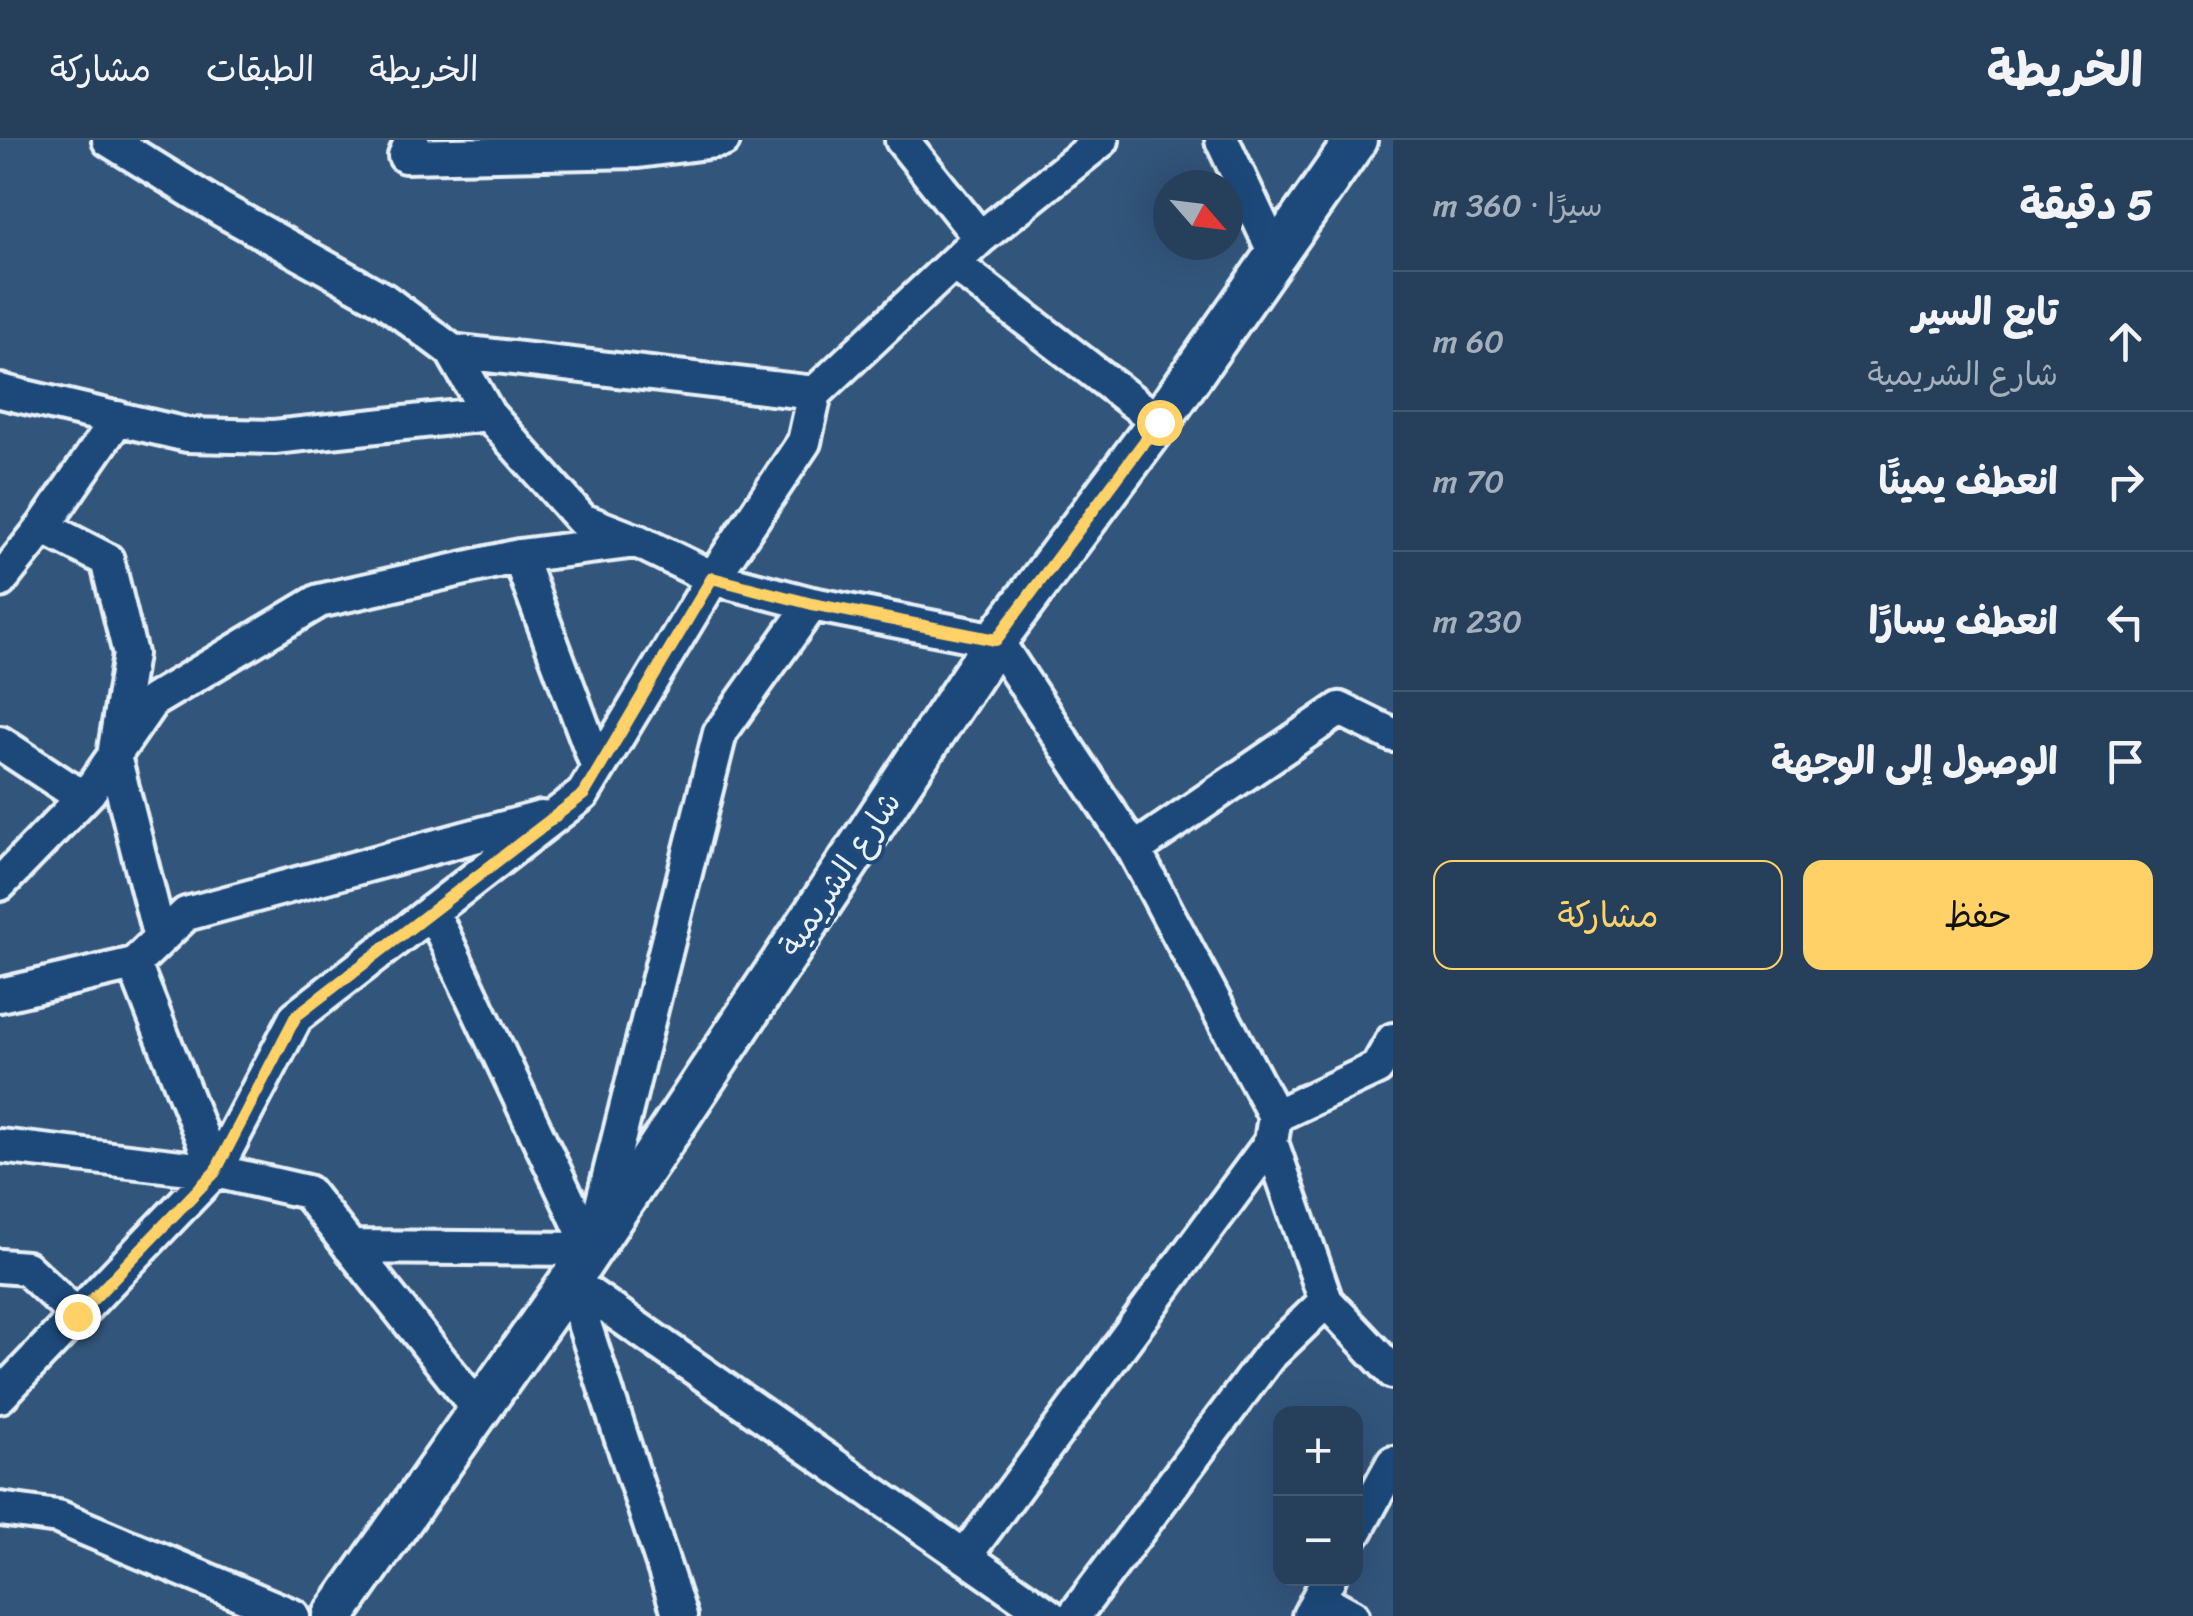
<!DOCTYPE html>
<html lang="ar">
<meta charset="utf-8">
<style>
:root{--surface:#26405c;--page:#324b65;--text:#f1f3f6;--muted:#a4afbb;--line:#425972;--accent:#ffd166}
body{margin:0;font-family:Sriracha,"Playpen Sans Arabic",sans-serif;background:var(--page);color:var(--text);direction:rtl}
.controls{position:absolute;right:30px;bottom:30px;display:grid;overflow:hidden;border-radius:20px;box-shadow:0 10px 40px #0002}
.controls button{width:90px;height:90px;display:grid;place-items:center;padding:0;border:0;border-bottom:2px solid var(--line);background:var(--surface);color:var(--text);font:50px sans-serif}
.compass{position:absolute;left:1153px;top:30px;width:90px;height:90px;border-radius:50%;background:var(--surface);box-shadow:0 10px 40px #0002;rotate:118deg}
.stop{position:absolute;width:30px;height:30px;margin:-22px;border:8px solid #ffd166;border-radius:50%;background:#fff}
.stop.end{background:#ffd166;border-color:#fff;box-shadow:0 2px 10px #0008}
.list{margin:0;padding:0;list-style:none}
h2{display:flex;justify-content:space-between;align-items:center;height:130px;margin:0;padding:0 40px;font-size:42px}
h2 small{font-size:32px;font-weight:400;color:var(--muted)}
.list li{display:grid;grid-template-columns:65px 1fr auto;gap:30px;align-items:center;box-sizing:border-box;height:140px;padding:0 40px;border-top:2px solid var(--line)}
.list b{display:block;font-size:38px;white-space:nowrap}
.list p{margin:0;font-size:32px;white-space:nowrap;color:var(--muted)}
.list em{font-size:32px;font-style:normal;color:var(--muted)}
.actions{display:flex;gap:20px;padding:30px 40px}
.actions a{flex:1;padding:22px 0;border:2px solid var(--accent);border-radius:20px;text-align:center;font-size:35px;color:var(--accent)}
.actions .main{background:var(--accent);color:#111}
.icon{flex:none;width:55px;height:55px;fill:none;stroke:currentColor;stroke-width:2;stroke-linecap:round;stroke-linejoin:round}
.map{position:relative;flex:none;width:1393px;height:1476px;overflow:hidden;direction:ltr}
header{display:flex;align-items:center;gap:60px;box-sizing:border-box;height:140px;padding:0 50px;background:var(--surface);border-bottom:2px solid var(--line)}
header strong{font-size:48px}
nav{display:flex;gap:55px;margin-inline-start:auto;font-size:35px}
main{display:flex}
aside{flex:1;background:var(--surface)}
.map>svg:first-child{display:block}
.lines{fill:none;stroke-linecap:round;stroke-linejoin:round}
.minor-casing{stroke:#e8f1f8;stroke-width:40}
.tertiary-casing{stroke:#e8f1f8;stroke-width:48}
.minor{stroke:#1f4a7a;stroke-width:32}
.tertiary{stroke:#1f4a7a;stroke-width:40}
.route{stroke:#ffd166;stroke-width:12}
.labels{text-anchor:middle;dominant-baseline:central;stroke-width:8;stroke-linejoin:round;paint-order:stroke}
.street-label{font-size:32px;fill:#e8f1f8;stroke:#1f4a7a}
</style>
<header>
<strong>الخريطة</strong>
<nav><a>الخريطة</a><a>الطبقات</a><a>مشاركة</a></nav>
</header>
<main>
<aside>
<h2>5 دقيقة<small>سيرًا · 360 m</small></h2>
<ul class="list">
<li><svg class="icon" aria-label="ahead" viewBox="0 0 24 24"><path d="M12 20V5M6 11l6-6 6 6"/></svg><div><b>تابع السير</b><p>شارع الشريمية</p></div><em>60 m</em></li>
<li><svg class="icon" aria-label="right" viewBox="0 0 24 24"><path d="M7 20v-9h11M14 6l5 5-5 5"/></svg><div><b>انعطف يمينًا</b></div><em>70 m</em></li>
<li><svg class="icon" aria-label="left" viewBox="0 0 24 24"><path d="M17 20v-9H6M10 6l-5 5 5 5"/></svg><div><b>انعطف يسارًا</b></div><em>230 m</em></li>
<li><svg class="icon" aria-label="arrive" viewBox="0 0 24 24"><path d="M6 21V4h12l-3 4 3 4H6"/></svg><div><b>الوصول إلى الوجهة</b></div></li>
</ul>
<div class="actions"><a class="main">حفظ</a><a>مشاركة</a></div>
</aside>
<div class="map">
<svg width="1393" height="1476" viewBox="0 0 1393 1476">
<rect width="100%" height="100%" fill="#32557b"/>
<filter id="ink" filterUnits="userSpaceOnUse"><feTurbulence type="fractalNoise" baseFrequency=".01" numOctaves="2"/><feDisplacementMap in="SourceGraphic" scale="20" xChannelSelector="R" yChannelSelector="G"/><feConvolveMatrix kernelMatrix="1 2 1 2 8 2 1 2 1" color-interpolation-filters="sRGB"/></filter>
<g filter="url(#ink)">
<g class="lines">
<defs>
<path id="minor" d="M109 0 222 70 384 160 452 211 488 274 582 380 633 400
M412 0 405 16 638 11 723 0
M902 0 980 98
M1222 0 1277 118
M954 124 1159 282
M452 211 815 253
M0 251 187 295 274 297 488 274
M118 278 43 387 107 420 130 514 114 616 160 798
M519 416 598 628
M0 441 43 387
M0 603 83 658
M1134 710 1340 569 1393 595
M0 744 89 652 152 561 319 461 519 416 637 401 713 438 812 464
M432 771 591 1109
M134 824 186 774 541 678
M0 855 134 824 215 1031
M1275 976 1377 928 1393 900
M0 1006 215 1031 307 1052 479 1270
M350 1107 591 1109 720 593 812 464 996 500 1134 710 1275 976 1271 1002 1326 1161 1393 1232
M0 1126 26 1128 77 1176
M570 1141 1050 1476
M570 1141 680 1476
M0 1256 215 1031 296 877 583 654 713 438 804 302 815 253 980 98 1102 0
M0 1369 58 1377 293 1476
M1356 1391 1393 1323
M965 1416 1271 1002
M1319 1458 1352 1476
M1074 1476 1268 1217 1326 1161
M1309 1476 1329 1438"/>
<path id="tertiary" d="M334 1476 570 1141 996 500 1159 282 1356 0"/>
</defs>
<!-- minor casing -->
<use href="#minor" class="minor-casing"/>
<!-- tertiary casing -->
<use href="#tertiary" class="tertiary-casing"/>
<!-- minor -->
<use href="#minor" class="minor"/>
<!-- tertiary -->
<use href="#tertiary" class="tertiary"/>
</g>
</g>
<g class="lines" filter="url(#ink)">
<!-- route -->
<path class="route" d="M77 1176 215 1032 296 876 584 654 712 438 812 464 996 500 1159 282"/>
</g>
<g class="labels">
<!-- street labels -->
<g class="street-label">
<text transform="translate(840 734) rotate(-56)">شارع الشريمية</text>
</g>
</g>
</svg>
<div class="controls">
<button>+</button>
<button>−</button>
</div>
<svg class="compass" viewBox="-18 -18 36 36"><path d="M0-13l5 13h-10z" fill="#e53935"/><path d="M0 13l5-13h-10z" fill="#a4afbb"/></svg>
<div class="stop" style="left:1159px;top:282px"></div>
<div class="stop end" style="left:77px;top:1176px"></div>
</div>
</main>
